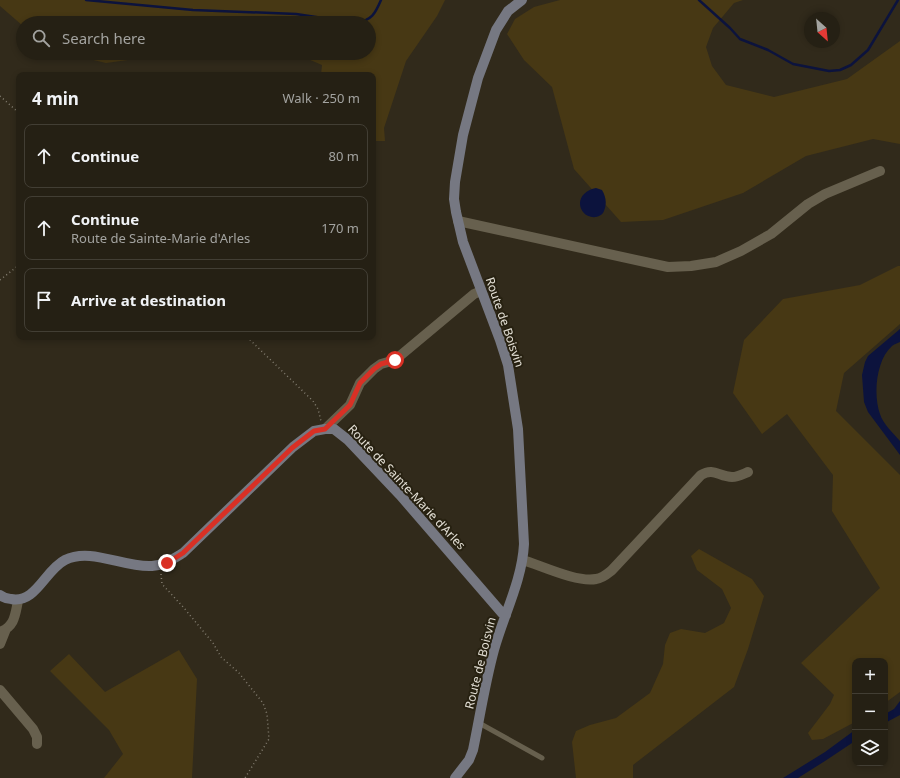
<!DOCTYPE html>
<meta charset="utf-8">
<style>
:root{--surface:#252014;--page:#2d281d;--text:#f1f3f6;--muted:#a3a3a0;--line:#423e34}
body{margin:0;font-family:"Noto Sans",sans-serif;background:var(--page);color:var(--text)}
.controls{position:absolute;right:12px;bottom:12px;display:grid;overflow:hidden;border-radius:8px;box-shadow:0 2px 6px #0003}
.controls button{width:36px;height:36px;display:grid;place-items:center;padding:0;border:0;border-bottom:1px solid var(--line);background:var(--surface);color:var(--text);font:20px sans-serif}
.compass{position:absolute;left:804px;top:12px;width:36px;height:36px;border-radius:50%;background:var(--surface);box-shadow:0 2px 6px #0003;rotate:153deg}
.stop{position:absolute;width:12px;height:12px;margin:-9px;border:3px solid #d93025;border-radius:50%;background:#fff}
.stop.end{background:#d93025;border-color:#fff;box-shadow:0 1px 4px #0008}
.list{margin:0;padding:0;list-style:none}
h2{display:flex;justify-content:space-between;align-items:center;height:52px;margin:0;padding:0 16px;font-size:17px}
h2 small{font-size:13px;font-weight:400;color:var(--muted)}
.list li{display:grid;grid-template-columns:26px 1fr auto;gap:12px;align-items:center;box-sizing:border-box;height:64px;margin:0 8px 8px;padding:0 8px;border:1px solid var(--line);border-radius:8px}
.list b{display:block;font-size:15px;white-space:nowrap}
.list p{margin:0;font-size:13px;white-space:nowrap;color:var(--muted)}
.list em{font-size:13px;font-style:normal;color:var(--muted)}
.icon{flex:none;width:22px;height:22px;fill:none;stroke:currentColor;stroke-width:2;stroke-linecap:round;stroke-linejoin:round}
.map{position:relative;flex:none;width:900px;height:778px;overflow:hidden}
.search{position:absolute;background:var(--surface);box-shadow:0 2px 6px #0003;left:16px;top:16px;width:360px;height:44px;display:flex;align-items:center;gap:10px;box-sizing:border-box;padding:0 14px;border-radius:22px;color:var(--muted);font-size:15px}
.panel{position:absolute;background:var(--surface);box-shadow:0 2px 6px #0003;left:16px;top:72px;width:360px;height:268px;border-radius:8px}
.map>svg:first-child{display:block}
.green{fill:#473814}
.water{fill:#0c133d}
.lines{fill:none;stroke-linecap:round;stroke-linejoin:round}
.stream{stroke:#0c133d;stroke-width:2.5}
.path{stroke:#837d70;stroke-width:1.5;stroke-dasharray:1 3;stroke-linecap:butt}
.service{stroke:#67604e;stroke-width:5}
.minor{stroke:#67604e;stroke-width:10}
.secondary{stroke:#767882;stroke-width:10}
.route{stroke:#d93025;stroke-width:5}
.labels{text-anchor:middle;dominant-baseline:central;stroke-width:4;stroke-linejoin:round;paint-order:stroke}
.street-label{font-size:12px;fill:#e3dfd5;stroke:#272111}
</style>
<div class="map">
<svg width="900" height="778" viewBox="0 0 900 778">
<rect width="100%" height="100%" fill="#312a1b"/>
<!-- green -->
<path class="green" d="M0 0H445L437 16 406 61 384 128 385 141H373V75H321L322 65 294 53H369V23H23V26L0 6Z
M560 0H743L734 3 713 28 706 47 712 66 726 85 774 97 847 79 900 41V144L873 139 806 156 743 193 663 220 621 222 574 169 552 87 524 60 507 34 515 19 534 7Z
M64 53H161L150 57 106 63Z
M898 266H900V324L844 373 836 411 900 475V692L885 703V661H855V722L823 739 812 740 808 733 830 704 834 695 801 663 880 588 832 511 833 475 787 414 762 434 733 393 744 340 783 299 860 285Z
M699 549 752 579 764 596 748 649 734 687 633 765V778H576L572 742 576 731 590 725 616 718 650 693 663 664 665 645 670 633 681 629 705 633 724 623 731 608 722 589 697 570 691 556Z
M179 650 197 679 192 778H104L123 754 109 730 50 671 69 654 105 692Z"/>
<!-- water -->
<path class="water" d="M596 188 602 190C606 197 607 203 604 211 601 219 588 219 583 212 575 201 584 190 596 188Z
M900 329V342C898 343 894 344 892 346 876 360 873 395 880 414 883 424 893 433 900 441V455L868 412 864 402 862 375 865 362 868 356Z
M900 701V715L885 723V714L894 709Z
M855 730V741L825 761 798 778H783L825 752Z"/>
<g class="lines">
<!-- stream -->
<path class="stream" d="M86 0 193 10 296 14 356 23C372 20 375 14 381 0
M699 0 730 28 740 39 768 50 793 64 829 71 840 70 851 65 868 50 898 0"/>
<!-- path -->
<path class="path" d="M0 96 19 113
M0 280 19 265
M247 337 313 401 318 409 321 421
M161 574 162 584 184 608 213 643 221 657 239 673 263 703 267 714 269 739 245 778"/>
<!-- service -->
<path class="service" d="M479 723 542 758"/>
<!-- minor -->
<path class="minor" d="M458 221 668 267 691 266 716 262 741 251 771 234 808 204 825 194 880 171
M325 429 350 405 360 383 374 369 381 364 395 360 474 294 481 291
M523 560C542 566 578 583 596 579 603 578 607 574 612 570L701 475C714 467 719 477 732 477 738 477 743 474 748 472
M0 632C15 626 15 615 18 601
M0 644 6 629
M0 690 33 729 37 737V744"/>
<!-- secondary -->
<path class="secondary" d="M0 595C4 598 6 599 11 599 36 604 45 570 65 560 91 547 124 568 152 566 164 565 173 559 183 553L293 447 314 431 325 429H334L348 440 400 495 502 613 506 615
M455 778 469 760 473 750C480 716 485 683 494 650 504 614 522 581 524 544L518 429 508 365 500 340 463 242 456 212 454 199 455 182 463 135 478 78 496 30 508 11 522 0"/>
</g>
<g class="lines">
<!-- route -->
<path class="route" d="M167 563 183 553 292 448 314 431 325 429 350 405 360 383 374 369 381 364 395 360"/>
</g>
<g class="labels">
<!-- street labels -->
<g class="street-label">
<text transform="translate(505 322) rotate(71)">Route de Boisvin</text>
<text transform="translate(407 487) rotate(47)">Route de Sainte-Marie d'Arles</text>
<text transform="translate(480 663) rotate(-76)">Route de Boisvin</text>
</g>
</g>
</svg>
<div class="controls">
<button>+</button>
<button>−</button>
<button><svg class="icon" aria-label="layers" viewBox="0 0 24 24"><path d="M12 4l9 5-9 5-9-5zM3 14l9 5 9-5"/></svg></button>
</div>
<svg class="compass" viewBox="-18 -18 36 36"><path d="M0-13l5 13h-10z" fill="#e53935"/><path d="M0 13l5-13h-10z" fill="#a3a3a0"/></svg>
<div class="stop" style="left:395px;top:360px"></div>
<div class="stop end" style="left:167px;top:563px"></div>
<div class="search"><svg class="icon" aria-label="search" viewBox="0 0 24 24"><circle cx="10" cy="10" r="6"/><path d="M15 15l6 6"/></svg>Search here</div>
<section class="panel">
<h2>4 min<small>Walk · 250 m</small></h2>
<ul class="list">
<li><svg class="icon" aria-label="ahead" viewBox="0 0 24 24"><path d="M12 20V5M6 11l6-6 6 6"/></svg><div><b>Continue</b></div><em>80 m</em></li>
<li><svg class="icon" aria-label="ahead" viewBox="0 0 24 24"><path d="M12 20V5M6 11l6-6 6 6"/></svg><div><b>Continue</b><p>Route de Sainte-Marie d'Arles</p></div><em>170 m</em></li>
<li><svg class="icon" aria-label="arrive" viewBox="0 0 24 24"><path d="M6 21V4h12l-3 4 3 4H6"/></svg><div><b>Arrive at destination</b></div></li>
</ul>
</section>
</div>
